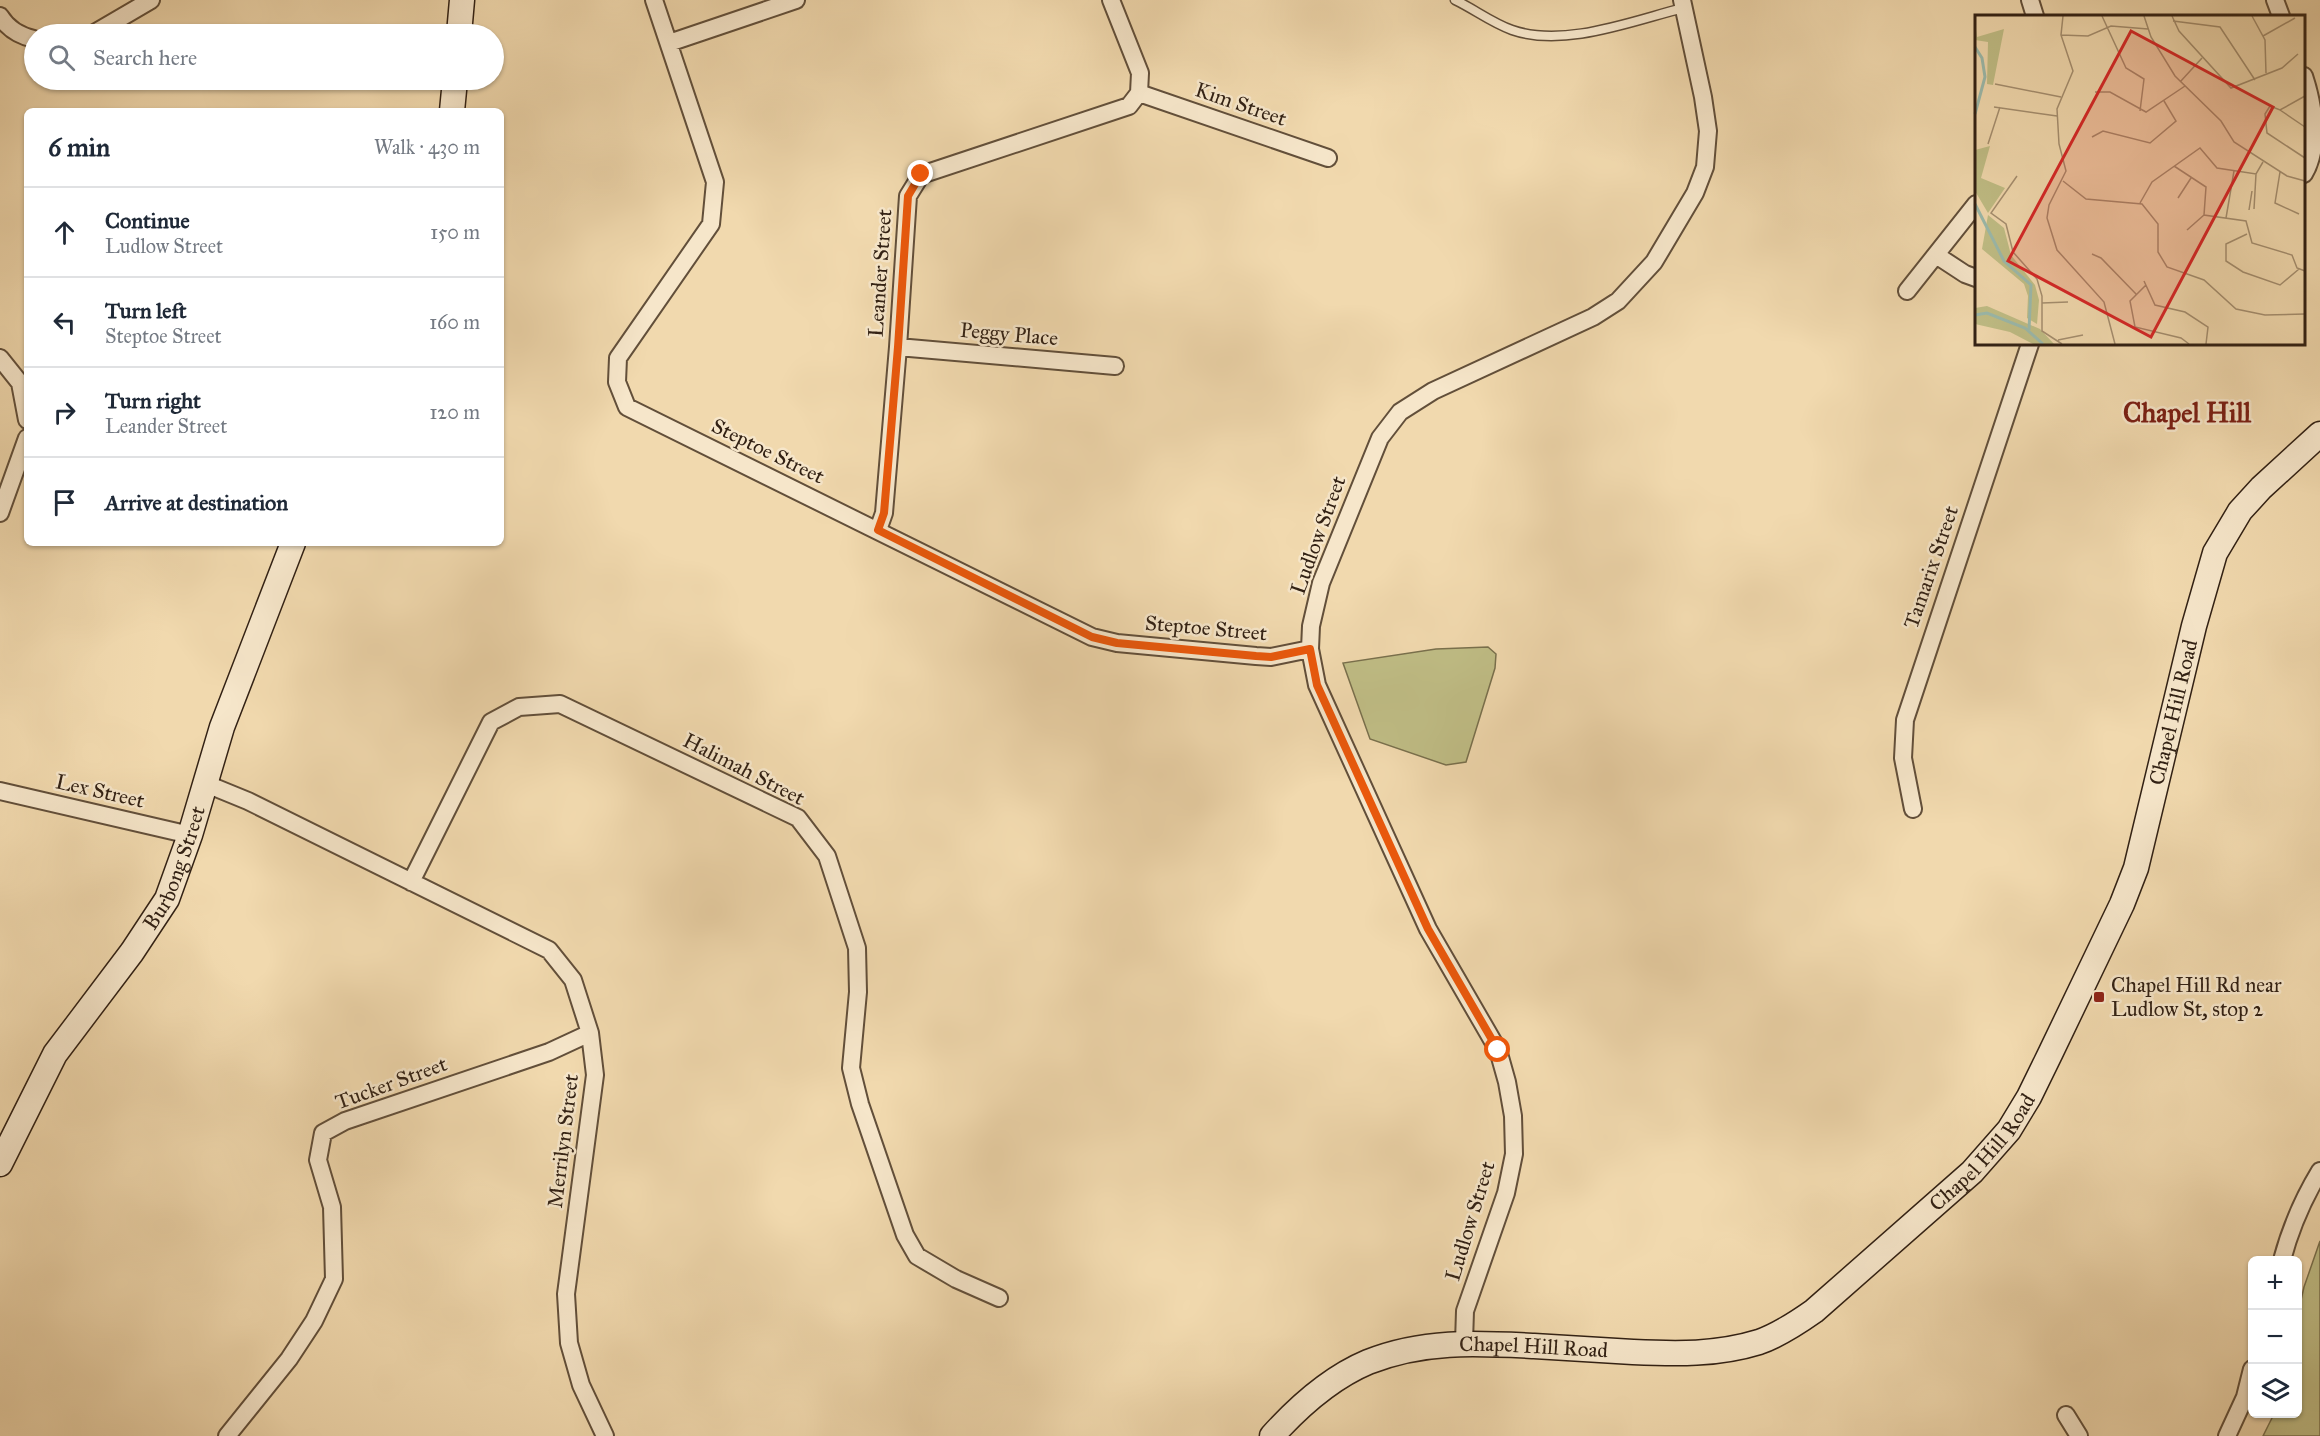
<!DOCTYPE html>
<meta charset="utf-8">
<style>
:root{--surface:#fff;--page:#f2f2f3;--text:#1f2937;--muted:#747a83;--line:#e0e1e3}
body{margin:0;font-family:"IM FELL Great Primer",serif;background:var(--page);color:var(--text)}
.controls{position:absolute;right:18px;bottom:18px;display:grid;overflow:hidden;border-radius:9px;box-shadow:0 2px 4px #0004}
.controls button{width:54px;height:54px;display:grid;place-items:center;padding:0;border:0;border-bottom:2px solid var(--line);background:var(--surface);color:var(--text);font:30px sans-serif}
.stop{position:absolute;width:18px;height:18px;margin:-14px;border:4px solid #ea580c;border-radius:50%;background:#fff}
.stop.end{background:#ea580c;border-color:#fff;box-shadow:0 2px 6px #0008}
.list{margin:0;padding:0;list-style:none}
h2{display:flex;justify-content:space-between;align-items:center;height:78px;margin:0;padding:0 24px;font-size:26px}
h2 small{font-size:20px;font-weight:400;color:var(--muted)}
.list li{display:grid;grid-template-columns:39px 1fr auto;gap:18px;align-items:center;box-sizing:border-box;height:90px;padding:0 24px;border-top:2px solid var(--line)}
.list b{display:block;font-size:22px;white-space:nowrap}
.list p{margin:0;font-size:20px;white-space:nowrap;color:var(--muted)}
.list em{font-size:20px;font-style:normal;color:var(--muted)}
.icon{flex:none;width:33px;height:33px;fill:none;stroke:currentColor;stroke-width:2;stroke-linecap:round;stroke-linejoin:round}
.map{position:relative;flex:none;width:2320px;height:1436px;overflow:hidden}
.search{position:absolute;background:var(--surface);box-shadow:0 2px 4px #0004;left:24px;top:24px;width:480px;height:66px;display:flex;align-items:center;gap:15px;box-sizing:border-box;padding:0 21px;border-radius:33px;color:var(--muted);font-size:22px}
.panel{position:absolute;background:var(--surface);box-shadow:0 2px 4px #0004;left:24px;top:108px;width:480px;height:438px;border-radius:9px}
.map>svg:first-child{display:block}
.green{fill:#c0be86;stroke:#79704d;stroke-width:1.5}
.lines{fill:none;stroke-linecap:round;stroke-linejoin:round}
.lane-casing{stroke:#624f3a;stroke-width:11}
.street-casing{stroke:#624f3a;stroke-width:20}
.secondary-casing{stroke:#322114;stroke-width:27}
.lane{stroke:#f6e6ca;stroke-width:8}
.street{stroke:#f6e6ca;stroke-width:16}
.secondary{stroke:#f6e6ca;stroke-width:24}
.route{stroke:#ea580c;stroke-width:8}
.poi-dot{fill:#8f2418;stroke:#f6e6ca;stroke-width:2}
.labels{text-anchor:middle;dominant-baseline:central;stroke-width:5;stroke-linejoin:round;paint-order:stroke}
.street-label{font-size:21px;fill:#322114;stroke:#f6e6ca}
.poi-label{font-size:21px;fill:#322114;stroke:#f6e6ca;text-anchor:start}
.district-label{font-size:27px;font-weight:bold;fill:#7a1f14;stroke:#f6e6ca}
.inset-river{fill:none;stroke:#9bbaac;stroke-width:3}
.inset-road{fill:none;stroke:#a58f70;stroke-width:1.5}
.view{fill:#d62828;fill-opacity:0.15;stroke:#d62828;stroke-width:3}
.inset-edge{fill:none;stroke:#322114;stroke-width:3}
</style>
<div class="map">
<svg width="2320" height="1436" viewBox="0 0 2320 1436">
<rect width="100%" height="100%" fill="#f1d9ae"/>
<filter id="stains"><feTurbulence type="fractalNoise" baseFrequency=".00333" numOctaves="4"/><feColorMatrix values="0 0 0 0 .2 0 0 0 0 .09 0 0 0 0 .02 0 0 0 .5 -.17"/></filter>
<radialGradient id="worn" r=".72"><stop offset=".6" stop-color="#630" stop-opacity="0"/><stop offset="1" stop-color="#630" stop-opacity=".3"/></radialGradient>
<!-- green -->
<path class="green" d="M1488 647 1496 654 1495 668 1466 762 1446 765 1370 739 1343 663 1436 649Z
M2320 1241V1436H2263L2274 1414H2298V1313L2304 1287Z"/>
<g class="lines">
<defs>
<path id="lane" d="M1455 0C1474 9 1492 23 1512 30 1564 48 1632 21 1683 8"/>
<path id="street" d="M654 0 715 182 711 224 618 358 617 382 627 407 1092 637 1117 643 1256 656 1271 657 1310 649
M2030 0 2035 16
M2275 0 2281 16
M0 16C8 29 20 36 34 39
M93 34 151 0
M669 43 796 0
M2304 76C2314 106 2320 147 2304 174
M1139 93 1328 158
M1936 255 1965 274 1976 278
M1907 291 1976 204
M898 347 1115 366
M0 358 20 383 27 420
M0 513 27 438
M878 530 884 513 898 347 908 196 921 175 1129 106 1139 93 1140 73 1111 0
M204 783 248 801 549 950 573 980 590 1033 595 1075 566 1294 569 1343 581 1385 605 1436
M0 791 190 835
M1913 809 1903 758 1905 720 2030 344
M411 882 491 722 519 707 560 704 798 818 827 856 857 948 858 992 851 1068 860 1104 905 1235 917 1256 956 1279 999 1298
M2282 1260C2290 1230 2303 1199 2320 1171
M1464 1342 1465 1311 1506 1193 1514 1154 1513 1116 1507 1082 1498 1050 1428 929 1317 685 1310 649 1311 626 1321 583 1380 438 1400 412 1433 391 1593 317 1618 301 1654 262 1695 193 1705 167 1708 131 1703 97 1682 0
M2066 1415 2079 1436
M227 1436 289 1359 314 1321 334 1279 332 1207 318 1160 323 1133 345 1121 549 1052 590 1033
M2227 1436 2245 1397 2252 1369"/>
<g id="secondary">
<path d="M459 34 462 0"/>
<path d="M452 111 455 80"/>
<path id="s1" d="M0 1164 55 1054 132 952 167 899 190 835 222 727 293 543"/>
<path id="s2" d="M1272 1436C1299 1406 1330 1378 1368 1362 1423 1340 1476 1343 1534 1346 1567 1348 1600 1350 1633 1352 1676 1354 1717 1355 1759 1342 1779 1335 1797 1323 1814 1311L1972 1172 2009 1130 2029 1097 2051 1052 2122 904 2136 868 2194 626 2215 553 2240 511 2261 488 2320 434"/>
</g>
</defs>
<!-- lane casing -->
<use href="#lane" class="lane-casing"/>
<!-- street casing -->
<use href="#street" class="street-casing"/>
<!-- secondary casing -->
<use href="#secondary" class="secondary-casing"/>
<!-- lane -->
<use href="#lane" class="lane"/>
<!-- street -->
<use href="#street" class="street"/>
<!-- secondary -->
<use href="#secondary" class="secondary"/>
</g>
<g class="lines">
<!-- route -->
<path class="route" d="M921 174 908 196 898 347 884 513 878 530 1092 637 1117 643 1256 656 1271 657 1310 649 1317 685 1428 929 1498 1050"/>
</g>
<!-- markers -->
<rect class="poi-dot" x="2093" y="991" width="12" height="12" rx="3"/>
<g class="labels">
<!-- street labels -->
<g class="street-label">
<text transform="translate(1241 104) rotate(19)">Kim Street</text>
<text transform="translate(880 273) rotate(-86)">Leander Street</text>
<text transform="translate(1009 334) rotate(5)">Peggy Place</text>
<text transform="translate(768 451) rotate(26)">Steptoe Street</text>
<text transform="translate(1318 535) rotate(-70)">Ludlow Street</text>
<text transform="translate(1931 567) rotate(-71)">Tamarix Street</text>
<text transform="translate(1206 628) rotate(5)">Steptoe Street</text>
<text stroke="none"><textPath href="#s2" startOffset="1298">Chapel Hill Road</textPath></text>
<text transform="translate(744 769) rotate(27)">Halimah Street</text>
<text transform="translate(100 791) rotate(13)">Lex Street</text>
<text stroke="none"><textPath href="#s1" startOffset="346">Burbong Street</textPath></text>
<text transform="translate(391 1083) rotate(-20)">Tucker Street</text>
<text transform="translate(563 1141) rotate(-83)">Merrilyn Street</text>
<text stroke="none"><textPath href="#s2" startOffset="812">Chapel Hill Road</textPath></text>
<text transform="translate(1470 1221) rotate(-73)">Ludlow Street</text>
<text stroke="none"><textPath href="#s2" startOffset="290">Chapel Hill Road</textPath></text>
</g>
<!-- poi labels -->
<g class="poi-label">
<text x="2111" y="985">Chapel Hill Rd near<tspan x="2111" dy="24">Ludlow St, stop 2</tspan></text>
</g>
<!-- district labels -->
<g class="district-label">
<text x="2187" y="412">Chapel Hill</text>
</g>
</g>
<!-- overview -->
<g transform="translate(1975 15)">
<rect width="330" height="330" fill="#f1d9ae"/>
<path d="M0 7 2 22 29 14 18 70 12 69 13 27 0 25ZM15 131 6 163 30 173 13 198 0 176V135ZM13 200 29 213 36 240 60 270 64 285 62 309 52 303 53 281 49 269 7 234ZM12 291 65 314 79 329H58L35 317 0 309V293Z" fill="#c0be86"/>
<path class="inset-river" d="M0 32 7 43 10 62 0 99M0 189 29 246 56 270 54 315M0 300 12 298 50 313 68 329"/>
<path class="inset-road" d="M88 1 86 20 98 56 82 94 84 129 91 156 74 190 72 203 82 235 129 287 140 329M127 1 151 53 169 64 165 96M169 1 176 22 200 61 246 106 259 127 312 161 330 166M197 1 204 16 256 73 307 53 323 39M277 1 290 25 291 58M198 6 245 12 280 65M86 20 113 21 136 11 173 14M288 21 320 3M205 67 227 43M20 69 86 82M120 77H135L171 97 210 71M330 81 305 95 295 91 290 99 292 118 330 143M19 92 82 101M305 95 330 112M117 122 128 116 175 128 201 106 189 86M13 129 25 92M199 151 231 172 229 200 271 206 277 228 317 240 322 253 330 256M305 157 300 188 324 199M42 161 16 198 31 209 38 237 62 264 67 281V316L87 329M88 166 111 184 167 189 183 209V237L192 252 229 265 261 294 290 300 330 299M203 183 216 163M165 188 177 167 225 133 242 153 281 159 288 147M279 194 281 159M274 195 277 176M251 203 259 156M212 215 229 200M272 219 251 229V246L268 257 305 270 324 254M117 239 126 243 161 279M169 266 180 290 210 297 233 312 231 329M171 270 155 286 160 312 206 323 214 329M67 288 93 287M83 325 108 320"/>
<path class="view" d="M156 16 298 92 176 322 33 246Z"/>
<rect width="330" height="330" class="inset-edge"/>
</g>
<rect width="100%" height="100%" filter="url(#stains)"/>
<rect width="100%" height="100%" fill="url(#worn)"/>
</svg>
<div class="controls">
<button>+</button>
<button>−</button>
<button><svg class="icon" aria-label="layers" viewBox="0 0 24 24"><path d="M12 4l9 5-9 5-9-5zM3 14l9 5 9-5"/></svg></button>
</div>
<div class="stop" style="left:1498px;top:1050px"></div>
<div class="stop end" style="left:921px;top:174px"></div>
<div class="search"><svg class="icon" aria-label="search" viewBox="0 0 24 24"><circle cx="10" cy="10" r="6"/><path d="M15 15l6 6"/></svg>Search here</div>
<section class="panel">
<h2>6 min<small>Walk · 430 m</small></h2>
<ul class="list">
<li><svg class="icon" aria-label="ahead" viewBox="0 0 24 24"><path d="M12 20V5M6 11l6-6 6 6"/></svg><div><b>Continue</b><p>Ludlow Street</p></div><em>150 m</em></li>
<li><svg class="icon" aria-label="left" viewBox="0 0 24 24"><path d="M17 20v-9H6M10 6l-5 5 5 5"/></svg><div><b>Turn left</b><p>Steptoe Street</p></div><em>160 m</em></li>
<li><svg class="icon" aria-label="right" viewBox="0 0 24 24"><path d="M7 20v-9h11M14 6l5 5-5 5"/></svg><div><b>Turn right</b><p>Leander Street</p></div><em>120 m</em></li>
<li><svg class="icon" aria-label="arrive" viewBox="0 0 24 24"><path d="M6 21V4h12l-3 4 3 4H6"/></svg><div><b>Arrive at destination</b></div></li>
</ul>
</section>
</div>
